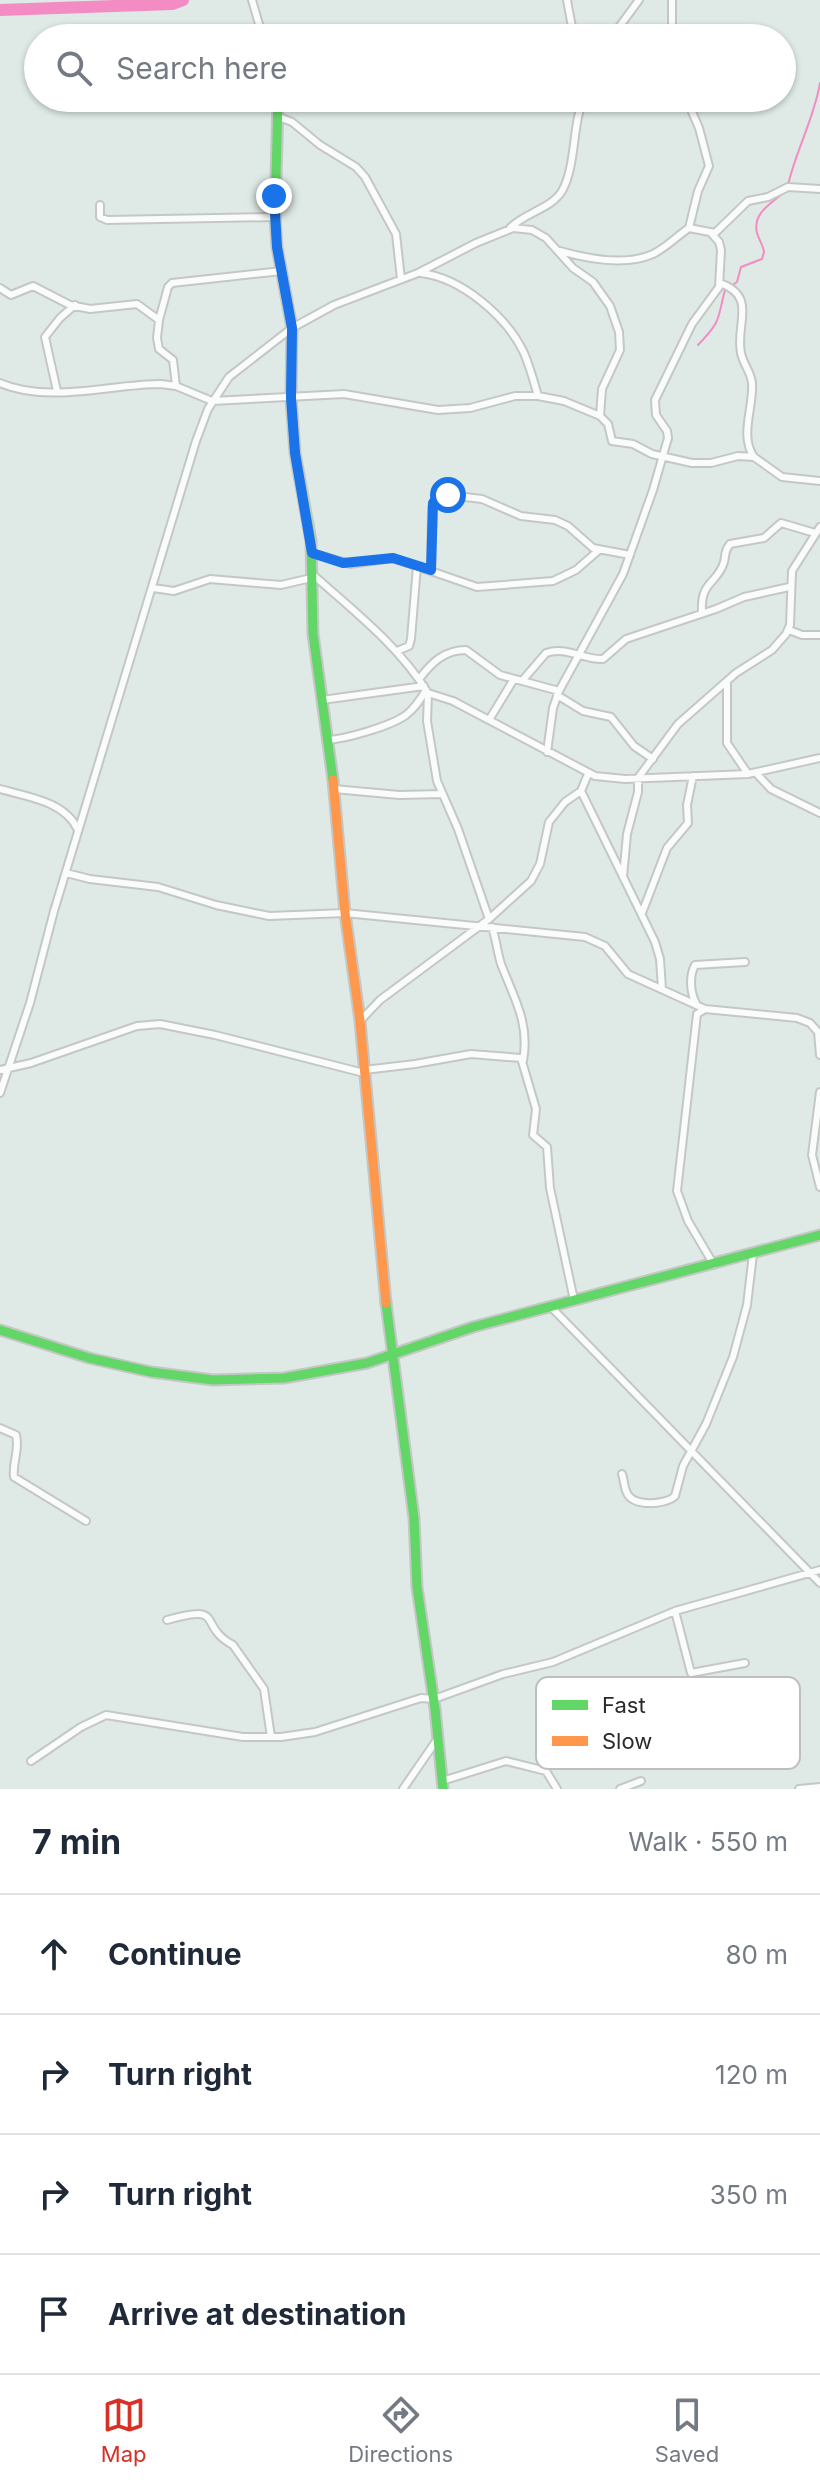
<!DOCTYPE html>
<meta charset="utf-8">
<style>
:root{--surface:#fff;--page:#f6f6f7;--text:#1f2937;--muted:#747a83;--line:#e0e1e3;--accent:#d93025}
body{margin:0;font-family:Inter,sans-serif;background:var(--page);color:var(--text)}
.stop{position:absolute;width:24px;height:24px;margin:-18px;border:6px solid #1a73e8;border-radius:50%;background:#fff}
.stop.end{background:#1a73e8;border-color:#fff;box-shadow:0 2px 8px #0008}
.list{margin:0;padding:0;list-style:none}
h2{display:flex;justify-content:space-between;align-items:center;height:104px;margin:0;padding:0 32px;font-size:34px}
h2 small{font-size:26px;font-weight:400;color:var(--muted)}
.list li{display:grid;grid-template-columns:52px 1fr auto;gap:24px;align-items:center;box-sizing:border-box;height:120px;padding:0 32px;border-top:2px solid var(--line)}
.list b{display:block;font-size:30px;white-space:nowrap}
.list em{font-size:26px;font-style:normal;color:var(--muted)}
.icon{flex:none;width:44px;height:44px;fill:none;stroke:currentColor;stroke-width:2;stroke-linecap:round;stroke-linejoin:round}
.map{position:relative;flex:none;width:820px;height:1789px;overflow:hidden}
.search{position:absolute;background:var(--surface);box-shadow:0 2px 6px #0004;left:24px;right:24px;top:24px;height:88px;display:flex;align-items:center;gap:20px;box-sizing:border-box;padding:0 28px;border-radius:44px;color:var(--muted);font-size:30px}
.sheet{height:584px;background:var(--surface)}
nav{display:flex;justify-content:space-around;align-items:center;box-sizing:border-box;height:112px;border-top:2px solid var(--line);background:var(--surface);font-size:22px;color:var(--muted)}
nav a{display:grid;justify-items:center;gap:4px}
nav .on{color:var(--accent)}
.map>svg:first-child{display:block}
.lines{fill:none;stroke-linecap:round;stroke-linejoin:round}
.stream{stroke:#f28cc3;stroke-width:2}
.river{stroke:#f28cc3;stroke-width:12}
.street-casing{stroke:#c5c7c5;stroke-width:10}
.fast-casing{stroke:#c5c7c5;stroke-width:13}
.slow-casing{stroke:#c5c7c5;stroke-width:13}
.street{stroke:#fafcfb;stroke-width:6}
.fast{stroke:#63d668;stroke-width:9}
.slow{stroke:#ff974d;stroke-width:9}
.route{stroke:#1a73e8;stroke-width:10}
.key{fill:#fff;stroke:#bfbfbf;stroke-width:2}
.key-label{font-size:22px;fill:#2a2a2a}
</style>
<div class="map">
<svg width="820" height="1789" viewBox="0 0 820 1789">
<rect width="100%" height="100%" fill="#dfeae7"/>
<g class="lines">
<!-- stream -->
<path class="stream" d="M788 185C796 150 814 119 820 83
M698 345C722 320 717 320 725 290L737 282 741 267 762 259 764 252C763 245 759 240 757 233 752 212 773 203 785 191"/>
<!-- river -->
<path class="river" d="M0 10 172 4 183 0"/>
<defs>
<path id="street" d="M252 0 263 38
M567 0 574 38
M672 0V38
M611 38 639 0
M686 98 699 128 709 166 698 191 689 228
M279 117 292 122 320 145 356 167 365 177 396 234 401 279
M100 205V217L107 220 275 217
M510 228C524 213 551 209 562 191 577 165 572 117 585 98
M560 251C588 259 626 266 653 254 667 247 677 236 689 228L715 233 748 201 768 197 788 187 820 189
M421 273C462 278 507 317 524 353 530 367 534 382 538 396
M720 283C758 297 735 324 741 353 743 364 751 372 752 383 754 406 739 436 754 457
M0 288 11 295 33 286 70 305 90 309 137 304 159 320 168 287 172 283 282 271
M159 320 157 338 159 349 173 360 176 386
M0 383C49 404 110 384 161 384L176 386 212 401 344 394 438 410 470 408 515 396H538L564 401 600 416 608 424 612 441 633 444 652 454 692 463H711L738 456 754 457 782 477 820 481
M57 391 45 337 60 318 75 305
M312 553 350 564 393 558 477 587 553 581 576 570 599 550
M431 570 432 508 435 499 448 495 482 499 521 516 555 520 568 526 593 548 630 555
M311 573C354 611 398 645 428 693L453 701 595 776 625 779 748 774 820 758
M153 588 174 591 210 579 281 585 311 578
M702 613C700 580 717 585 724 562 726 554 724 551 730 544L764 538 781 523 815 533
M789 630 802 635H820
M397 651 409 646 411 639 417 566
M420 678C432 662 445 650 466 650L500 675 559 691
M522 681 546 653C566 646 583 660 603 659L626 639 716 609 744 597 789 587
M727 681V743L748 774
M428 694 427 721 437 781 458 829 489 919
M557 695 583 711 611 717 634 746 653 759
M322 700 424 686
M489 720 514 679
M327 740C346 739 391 726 406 715 415 708 420 700 426 690
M547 752 553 708 559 691 623 574 653 490 668 438 667 431 656 415 655 400 692 324 719 287 721 250 719 242 712 234
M756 773 771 789 820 813
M0 789C28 797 65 801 78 830
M334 789 399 795 442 794
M581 791 655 942 660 959 662 989
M66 873 90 879 158 887 216 905 269 916 345 913 585 937 605 946 628 974 705 1009
M623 877 627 834 638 792V778L678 724 736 673 772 650 786 634 790 625 792 571 820 527
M642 913 667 848 688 823 687 805 693 776
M492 927C496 939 497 951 501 964 514 998 530 1023 523 1061
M697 1005C690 994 689 976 695 965L745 962
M360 1021 380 1000 489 919 531 881 540 864 549 822 565 802 581 791 588 774
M0 1070 31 1063 137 1026 160 1024 215 1035 364 1073
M364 1070 415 1064 471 1054 521 1058 536 1109 533 1135 547 1147 550 1188 574 1300
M820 1092 812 1155 820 1187
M0 1093 30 1003 54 911 196 441 208 409 229 377 292 328 334 305 418 273 476 243 513 228 532 230 546 238 573 268 593 282 610 306 619 332 620 350 602 389 600 416
M714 1265 688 1221 677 1191 697 1014 705 1009 797 1018 810 1023 818 1032 820 1055
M551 1307 820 1583
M0 1428 16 1435C20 1451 12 1461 14 1477L86 1521
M622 1474C624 1479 624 1488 627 1493 633 1507 666 1505 675 1496L683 1466 706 1424 733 1357 747 1305 753 1254
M675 1611 691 1673 745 1663
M167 1620C227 1603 196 1625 233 1645L264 1689 271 1737
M31 1761 81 1727 106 1715 243 1737H281L315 1732 421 1698 434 1699 503 1674 553 1662 675 1611 820 1570
M442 1781 506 1761 546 1771 557 1789
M403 1789 436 1741
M620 1789 641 1781
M799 1789 820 1787"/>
<path id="fast" d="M278 98 275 217 277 247 292 328 291 398 295 453 311 541 313 634 333 780
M386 1303 414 1518 417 1587 435 1709 443 1789
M0 1330 89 1358 151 1372 213 1380 284 1378 367 1363 473 1327 820 1235"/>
<path id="slow" d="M333 780 345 913 360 1021 386 1303"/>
</defs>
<!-- street casing -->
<use href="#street" class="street-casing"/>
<!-- fast casing -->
<use href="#fast" class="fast-casing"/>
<!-- slow casing -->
<use href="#slow" class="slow-casing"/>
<!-- street -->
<use href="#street" class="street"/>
<!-- fast -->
<use href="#fast" class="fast"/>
<!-- slow -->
<use href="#slow" class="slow"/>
</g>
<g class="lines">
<!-- route -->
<path class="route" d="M274 196 277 247 292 328 291 398 295 453 312 553 343 563 393 558 431 570 433 503 439 496 448 495"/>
</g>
<!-- legend -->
<rect x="536" y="1677" width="264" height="92" rx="12" class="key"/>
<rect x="552" y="1700" width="36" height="10" fill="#63d668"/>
<rect x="552" y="1736" width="36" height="10" fill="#ff974d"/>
<g class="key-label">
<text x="602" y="1713">Fast</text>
<text x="602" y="1749">Slow</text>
</g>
</svg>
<div class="stop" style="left:448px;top:495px"></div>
<div class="stop end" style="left:274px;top:196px"></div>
<div class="search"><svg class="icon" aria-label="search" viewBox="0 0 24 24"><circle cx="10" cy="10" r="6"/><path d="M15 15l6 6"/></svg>Search here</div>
</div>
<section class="sheet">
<h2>7 min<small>Walk · 550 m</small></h2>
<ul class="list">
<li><svg class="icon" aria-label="ahead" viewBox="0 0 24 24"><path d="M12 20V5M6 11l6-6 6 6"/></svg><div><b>Continue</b></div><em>80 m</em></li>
<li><svg class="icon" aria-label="right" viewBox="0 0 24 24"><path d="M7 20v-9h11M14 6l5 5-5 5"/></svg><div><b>Turn right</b></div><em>120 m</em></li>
<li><svg class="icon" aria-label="right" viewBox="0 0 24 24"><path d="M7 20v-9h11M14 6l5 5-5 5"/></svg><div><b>Turn right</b></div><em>350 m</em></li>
<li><svg class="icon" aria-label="arrive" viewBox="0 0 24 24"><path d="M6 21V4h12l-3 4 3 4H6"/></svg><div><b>Arrive at destination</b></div></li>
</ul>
</section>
<nav>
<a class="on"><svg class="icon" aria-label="map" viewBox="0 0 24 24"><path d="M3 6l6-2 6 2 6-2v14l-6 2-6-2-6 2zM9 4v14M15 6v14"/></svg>Map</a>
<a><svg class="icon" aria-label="directions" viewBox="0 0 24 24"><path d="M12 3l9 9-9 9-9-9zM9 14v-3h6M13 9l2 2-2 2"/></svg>Directions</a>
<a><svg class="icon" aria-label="saved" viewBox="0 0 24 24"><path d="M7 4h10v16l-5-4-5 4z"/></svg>Saved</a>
</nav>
